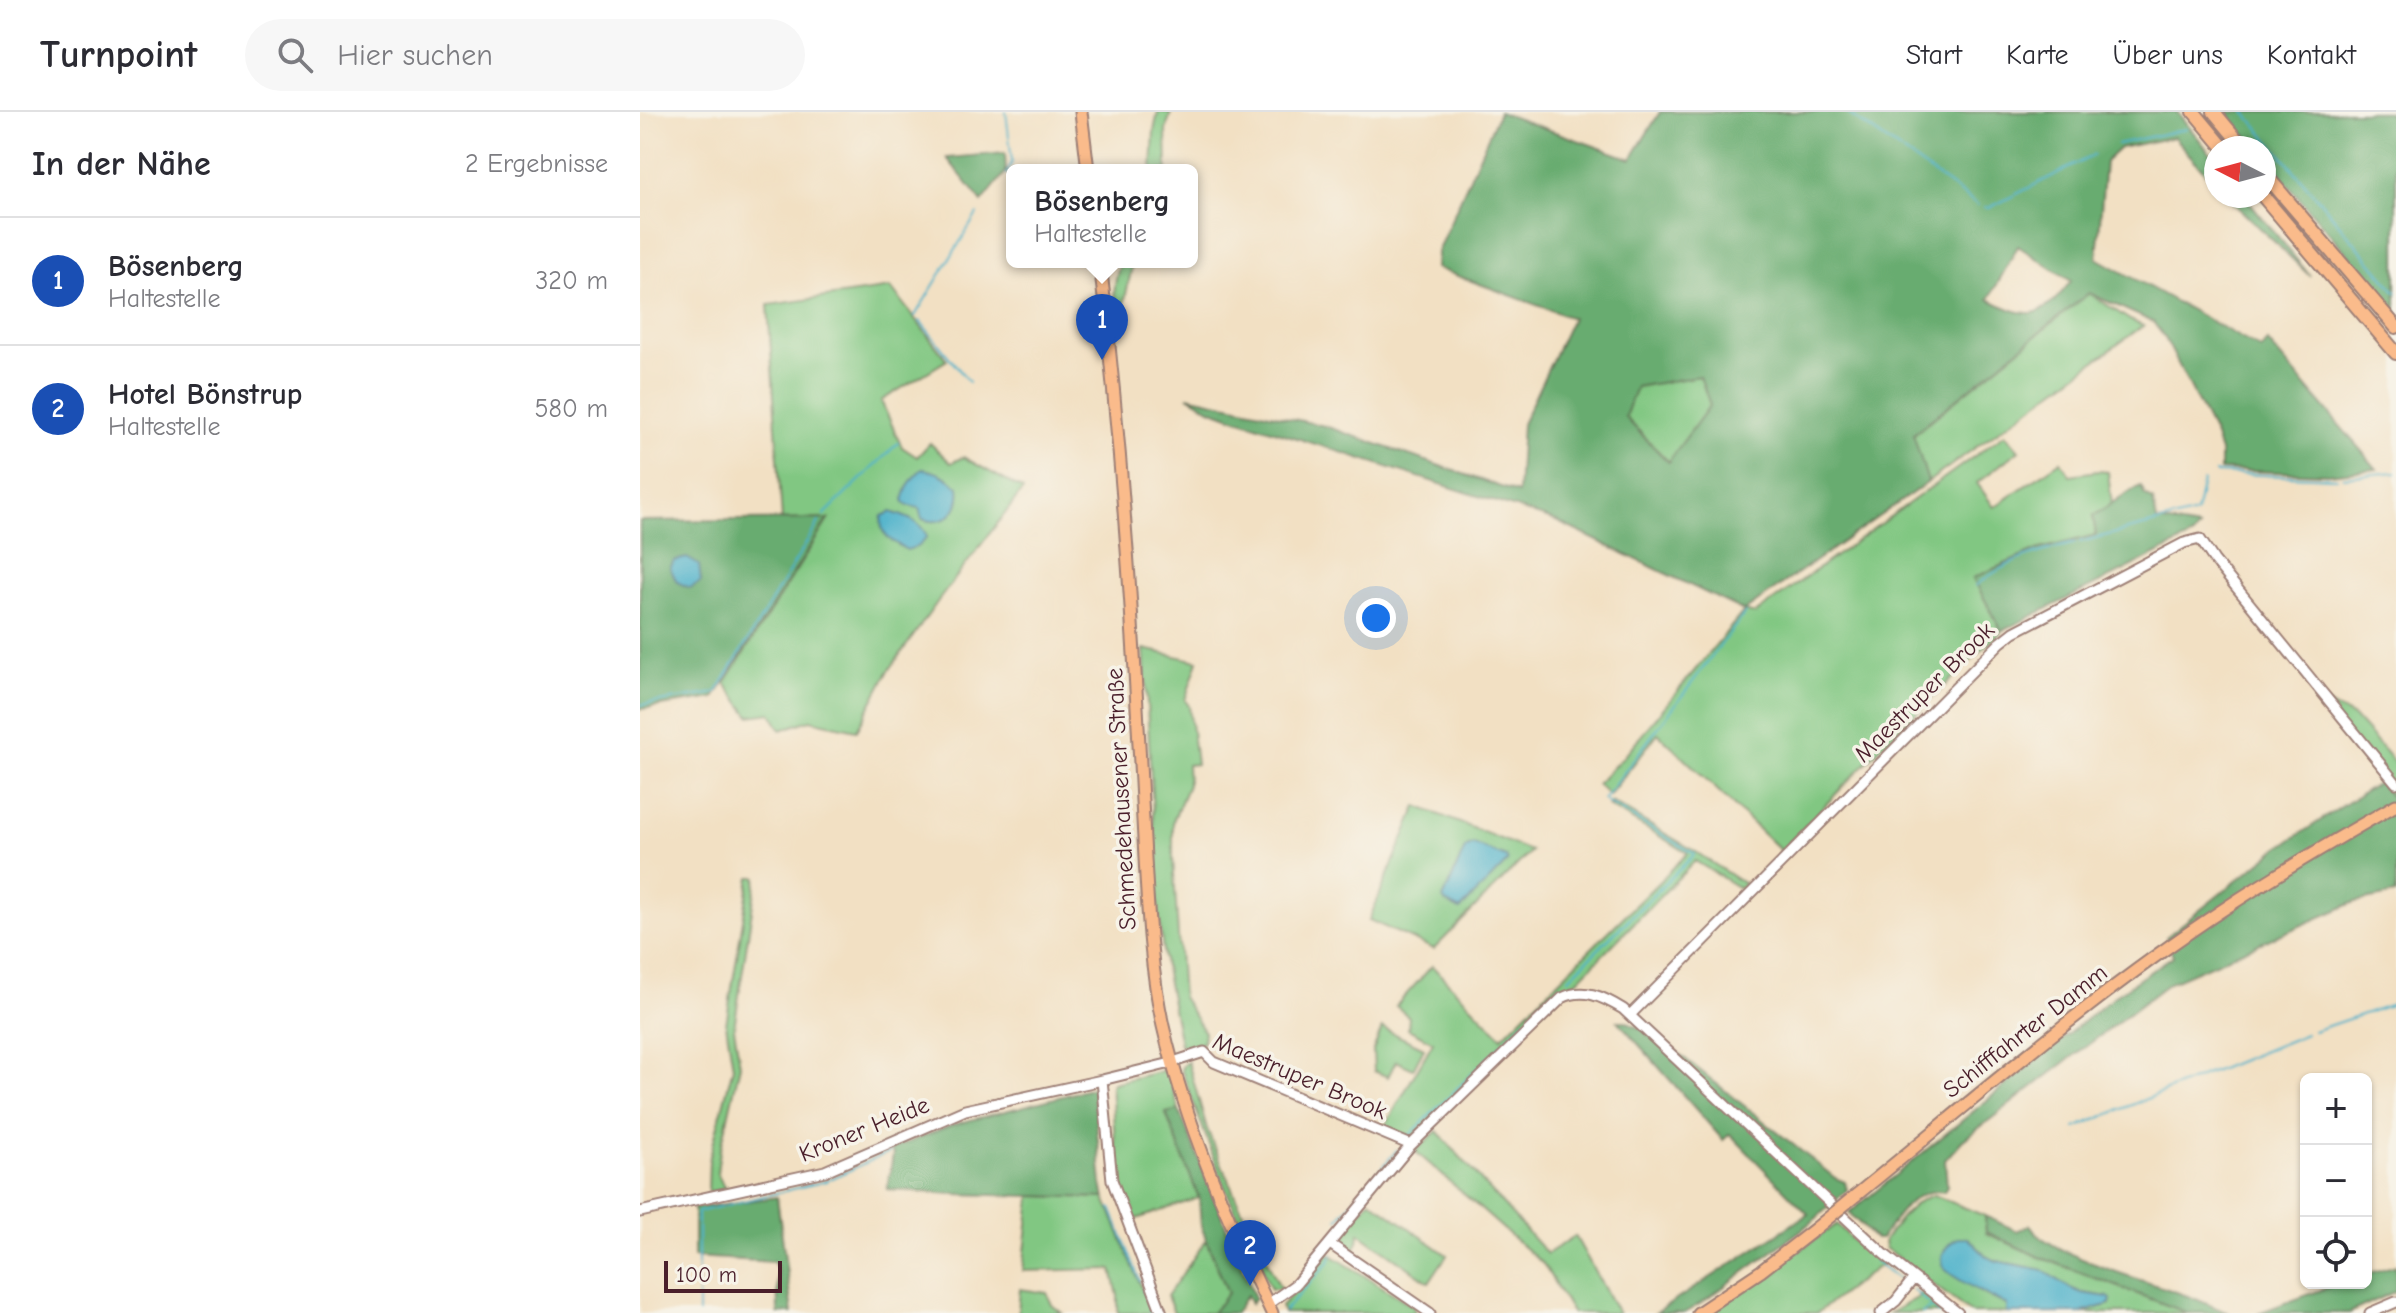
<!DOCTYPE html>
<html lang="de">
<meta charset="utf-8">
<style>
:root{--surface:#fff;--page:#f7f7f7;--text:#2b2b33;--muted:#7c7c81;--line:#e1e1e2;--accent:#2563eb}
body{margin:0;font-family:"Comic Neue",sans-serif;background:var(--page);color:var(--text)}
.controls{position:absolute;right:24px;bottom:24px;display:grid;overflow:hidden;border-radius:12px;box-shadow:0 2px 6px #0004}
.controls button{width:72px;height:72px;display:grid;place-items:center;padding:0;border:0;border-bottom:2px solid var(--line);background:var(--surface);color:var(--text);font:40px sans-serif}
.compass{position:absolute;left:1564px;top:24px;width:72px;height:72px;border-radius:50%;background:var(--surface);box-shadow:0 2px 6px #0004;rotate:276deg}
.scale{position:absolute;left:24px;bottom:20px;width:118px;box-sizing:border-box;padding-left:8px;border:4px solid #4a1f2b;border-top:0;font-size:22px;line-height:28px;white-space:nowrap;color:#4a1f2b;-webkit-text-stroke:6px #f7f3e8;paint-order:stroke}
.you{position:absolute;left:736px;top:506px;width:28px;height:28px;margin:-20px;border:6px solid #fff;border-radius:50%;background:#1a73e8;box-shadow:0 0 0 12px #1a73e833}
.badge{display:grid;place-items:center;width:52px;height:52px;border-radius:50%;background:var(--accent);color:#fff;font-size:26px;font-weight:700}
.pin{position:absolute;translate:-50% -66px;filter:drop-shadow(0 2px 4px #0008)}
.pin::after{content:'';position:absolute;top:42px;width:28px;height:24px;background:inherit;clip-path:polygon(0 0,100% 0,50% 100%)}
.popup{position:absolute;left:366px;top:52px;width:192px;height:104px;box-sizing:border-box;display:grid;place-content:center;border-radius:12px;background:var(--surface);filter:drop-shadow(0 2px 6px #0005);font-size:26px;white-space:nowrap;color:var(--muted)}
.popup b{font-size:30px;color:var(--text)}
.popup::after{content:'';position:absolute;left:50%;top:100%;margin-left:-16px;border:16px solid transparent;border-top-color:var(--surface)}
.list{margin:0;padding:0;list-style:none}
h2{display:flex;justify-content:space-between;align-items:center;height:104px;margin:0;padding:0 32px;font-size:34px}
h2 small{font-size:26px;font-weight:400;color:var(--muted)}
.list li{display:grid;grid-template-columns:52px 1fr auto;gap:24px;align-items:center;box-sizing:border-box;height:128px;padding:0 32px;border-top:2px solid var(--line)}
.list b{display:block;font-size:30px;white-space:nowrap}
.list p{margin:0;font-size:26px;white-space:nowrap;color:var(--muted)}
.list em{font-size:26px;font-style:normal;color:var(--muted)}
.icon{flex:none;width:44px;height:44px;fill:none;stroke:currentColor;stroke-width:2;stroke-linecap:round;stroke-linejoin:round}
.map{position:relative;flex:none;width:1756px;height:1201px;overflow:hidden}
header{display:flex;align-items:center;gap:48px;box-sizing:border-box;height:112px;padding:0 40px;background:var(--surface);border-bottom:2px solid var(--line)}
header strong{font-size:38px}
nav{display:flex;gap:44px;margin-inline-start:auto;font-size:28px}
.search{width:560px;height:72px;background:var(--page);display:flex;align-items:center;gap:20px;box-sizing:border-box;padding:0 28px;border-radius:44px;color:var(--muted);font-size:30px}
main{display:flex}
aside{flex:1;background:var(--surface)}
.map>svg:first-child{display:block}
.green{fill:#81c782;stroke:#667356;stroke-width:2}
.forest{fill:#68ac70;stroke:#59664e;stroke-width:2;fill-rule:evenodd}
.water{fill:#4bb1ca;stroke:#4a687a;stroke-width:2}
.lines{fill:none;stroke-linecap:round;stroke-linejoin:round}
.stream{stroke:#4bb1ca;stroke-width:2}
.minor-casing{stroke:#9e8077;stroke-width:13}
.major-casing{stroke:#9e8077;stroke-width:15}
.highway-casing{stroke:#9e8077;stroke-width:16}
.minor{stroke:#fff;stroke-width:9}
.major{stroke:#fabb8b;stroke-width:11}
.highway{stroke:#fabb8b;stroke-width:12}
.major-bridge-casing{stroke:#9e8077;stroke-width:15;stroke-linecap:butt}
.major-bridge{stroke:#fabb8b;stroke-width:11}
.labels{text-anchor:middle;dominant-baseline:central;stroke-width:7;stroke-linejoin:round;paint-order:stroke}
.street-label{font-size:24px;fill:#4a1f2b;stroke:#f7f3e8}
</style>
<header>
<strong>Turnpoint</strong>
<div class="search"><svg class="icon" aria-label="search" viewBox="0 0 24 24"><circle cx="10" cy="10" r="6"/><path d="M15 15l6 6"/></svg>Hier suchen</div>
<nav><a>Start</a><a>Karte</a><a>Über uns</a><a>Kontakt</a></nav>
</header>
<main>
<aside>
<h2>In der Nähe<small>2 Ergebnisse</small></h2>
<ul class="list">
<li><span class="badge" style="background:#1a4fb4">1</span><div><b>Bösenberg</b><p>Haltestelle</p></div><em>320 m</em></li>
<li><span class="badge" style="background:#1a4fb4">2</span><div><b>Hotel Bönstrup</b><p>Haltestelle</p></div><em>580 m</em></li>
</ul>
</aside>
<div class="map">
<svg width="1756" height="1201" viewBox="0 0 1756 1201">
<rect width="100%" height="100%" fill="#f7f3e8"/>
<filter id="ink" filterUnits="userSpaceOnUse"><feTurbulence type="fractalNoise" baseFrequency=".0125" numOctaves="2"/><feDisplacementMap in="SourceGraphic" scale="16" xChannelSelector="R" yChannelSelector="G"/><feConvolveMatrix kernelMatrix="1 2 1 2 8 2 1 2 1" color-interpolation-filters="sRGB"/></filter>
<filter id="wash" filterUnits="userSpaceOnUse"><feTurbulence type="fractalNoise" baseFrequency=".006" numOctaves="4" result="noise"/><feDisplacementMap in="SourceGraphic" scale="32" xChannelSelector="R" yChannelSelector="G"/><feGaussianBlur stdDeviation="1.8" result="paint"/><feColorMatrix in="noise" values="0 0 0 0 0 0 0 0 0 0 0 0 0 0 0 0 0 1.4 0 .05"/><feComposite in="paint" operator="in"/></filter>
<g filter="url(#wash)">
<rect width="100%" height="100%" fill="#f2e0c3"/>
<!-- green -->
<path class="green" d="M518 0H531L526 18 527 58H512L514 19Z
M481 150H493L480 210C472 190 473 170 481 150Z
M251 176 307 248 241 289 262 335 277 345 290 331 311 351 323 345 383 378 298 489 248 560 217 618 170 608 141 618 131 601 110 604 85 571 188 408H142L128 193Z
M1449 181 1490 208 1503 214 1288 370 1273 323Z
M1060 264 1070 293 1029 350 985 305 996 274Z
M1365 322 1379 338 1337 371 1354 395 1421 349 1430 363 1458 359 1468 360 1472 393 1453 404 1456 423 1397 438 1333 466 1362 519 1248 628 1141 739 1018 621 969 683 957 672 984 644 1104 499 1115 502Z
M504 537 558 549 545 588 549 594 556 652 547 653 548 673 533 709V746L542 885 564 919 563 929 558 935 548 936 540 932 525 856 518 795Z
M1673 585 1714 605 1756 652V679L1749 682Z
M971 690 1053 738 1110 776 1106 780 1055 749 938 868 924 877 772 1026 744 1016 793 930 768 917 769 905 756 894 792 854 862 925 1048 741 968 694Z
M777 694 891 739 794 837 729 808Z
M110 765H117L94 916 100 953 79 1045 77 1061 85 1077 68 1080 69 1048 93 955 86 912Z
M742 916 784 936 773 957 756 949 748 965 734 959 733 938Z
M548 950 567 1017 595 1084 641 1177H631L584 1073 541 957 544 952Z
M522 957 528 960 539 998 526 1002 559 1086 491 1109 478 1071 471 973 473 971 522 959Z
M797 1019 907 1142 935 1124 978 1201H932L904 1153 775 1039Z
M1294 1083 1345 1104 1346 1121 1397 1144 1548 1201H1441L1470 1192 1468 1185 1442 1181 1430 1176 1403 1158 1357 1149 1347 1145 1328 1126 1311 1162 1346 1183 1367 1193V1201H1331L1245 1136 1244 1129C1256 1112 1272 1088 1294 1083Z
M391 1084 465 1086 512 1201H478V1184L472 1157 383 1159Z
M730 1088 807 1143 789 1170 719 1121 718 1130 713 1139H706L700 1131 699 1126Z
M1197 1112 1215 1131 1243 1151 1177 1201H1070Z
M566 1128 588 1181 572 1201H534L527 1184Z
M688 1141 773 1194 775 1201H643L641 1194Z
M380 1177 407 1181 412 1193 422 1201H378Z
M1283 1179 1310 1201H1250L1277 1186Z"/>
<!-- forest -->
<path class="forest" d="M859 0 991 47 1020 0H1537L1576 48V73L1534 25 1480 36 1465 50 1457 146 1621 237 1627 229 1737 357 1688 362 1580 358V340L1574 322 1525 226 1513 210 1449 181 1273 322 1288 370 1104 499 916 409 597 307 570 297 548 284 685 314 878 381 882 312 932 206 796 156 797 140ZM1378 134 1431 169C1402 207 1390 209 1349 187ZM1060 264 1070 293 1028 350 985 305 996 275Z
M1586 0H1749L1756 20V199L1624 45V36H1616Z
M365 41 366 60 342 90 307 46Z
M1586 84H1605L1670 164Z
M1501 374 1505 383 1513 388 1517 409 1559 416 1553 424 1362 519 1333 466 1397 438 1456 423 1453 404C1470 394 1483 381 1501 374Z
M188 407 74 586 0 597V409Z
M1739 670 1756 691V782L1715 790 1529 871 1322 1029 1305 1048 1307 1074 1304 1080C1275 1074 1256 1105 1241 1127H1235L1209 1101 1477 882 1533 844 1526 825 1634 739Z
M978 909H986L1023 929 1195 1066 1205 1070 1207 1078 1171 1111 1063 1190 1044 1201H1016L1168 1102 1090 1022 1083 1028Z
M453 976 462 1072 465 1086 313 1082 247 1077 253 1043 251 1037 312 1013Z
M539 998 615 1186 611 1192 607 1183 595 1201H572L588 1181 561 1114 559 1086 526 1001Z
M137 1085 152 1201H138L137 1157 134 1150 54 1145V1096Z
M1345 1104 1377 1119 1390 1113C1405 1142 1510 1170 1542 1182 1558 1187 1573 1195 1589 1201H1548L1397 1144 1346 1120Z
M1756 1153V1179L1709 1201H1618L1700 1171H1726V1162Z"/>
<!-- water -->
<path class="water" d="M282 357C298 359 307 365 319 375 322 399 305 415 282 407L279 396 266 393 263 388C266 376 272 365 282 357Z
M251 400C266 405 280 409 287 424L279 434 267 438C251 429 238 423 242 404Z
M47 446 59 453 61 470 50 476 37 470 30 456 34 449Z
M833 732 866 745 868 749 820 798 805 790 803 787 825 736Z
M1318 1126H1328L1347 1145 1357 1149 1403 1158 1430 1176 1442 1181 1468 1185 1471 1187 1470 1192 1441 1201H1367V1193C1356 1188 1311 1165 1305 1157 1297 1145 1307 1131 1318 1126Z"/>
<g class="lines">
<!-- stream -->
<path class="stream" d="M366 0 372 50 367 62
M1206 0 1338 93
M1605 0 1756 180
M1477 32 1546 17
M1345 95 1349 96 1454 43
M275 204 337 102
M280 209 329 270
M1575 361 1697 366
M1703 365 1756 360
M184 403 258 331
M1440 430 1556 401 1563 369
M1335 474C1370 447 1394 441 1436 431
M0 593 76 581 179 410
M928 867 1055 742 963 688 1105 501
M1673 919 1756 891
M1435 1016 1666 922
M768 1025 921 874
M471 1096 500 1169
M698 1107 757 1038
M1235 1149 1263 1170
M503 1178 511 1201
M1273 1178 1300 1201
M644 1199 689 1150 692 1142
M58 1201V1100L186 1069 249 1040
M1282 1201 1291 1195"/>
</g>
</g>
<g filter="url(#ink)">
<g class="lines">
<defs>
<path id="minor" d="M990 903 1360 531 1374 520 1544 431 1560 427 1574 448 1756 671
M462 968 472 1068 522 1201
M0 1100 185 1059 325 998 462 968 527 952 564 940 574 950 771 1033
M690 1132 790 1201
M628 1192 656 1172 771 1033 922 886C944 875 963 885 983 897L1244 1142 1318 1201
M1241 1201 1256 1189 1274 1166
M1730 1201 1756 1190"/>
<path id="major" d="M441 0 448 58
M460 150C477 298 489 446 497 595 500 645 502 696 505 746 508 802 511 859 523 914 546 1014 588 1108 632 1201
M1215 1084C1336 986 1454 882 1584 797 1640 760 1698 726 1756 693
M1058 1201 1121 1159 1175 1117"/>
<path id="highway" d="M1554 0 1584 36
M1574 0 1604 36
M1624 61 1756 215
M1623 84 1756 241"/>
</defs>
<!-- minor casing -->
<use href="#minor" class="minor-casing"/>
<!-- major casing -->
<use href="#major" class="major-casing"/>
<!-- highway casing -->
<use href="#highway" class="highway-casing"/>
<!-- minor -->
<use href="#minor" class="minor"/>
<!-- major -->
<use href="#major" class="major"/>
<!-- highway -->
<use href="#highway" class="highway"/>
<defs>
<path id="major-bridge" d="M1175 1117 1215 1084"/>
</defs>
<!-- major-bridge casing -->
<use href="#major-bridge" class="major-bridge-casing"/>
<!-- major-bridge -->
<use href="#major-bridge" class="major-bridge"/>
</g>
</g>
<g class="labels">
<!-- street labels -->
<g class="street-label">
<text transform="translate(1284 580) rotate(-45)">Maestruper Brook</text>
<text transform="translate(481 687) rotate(-93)">Schmedehausener Straße</text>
<text transform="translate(1385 919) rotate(-38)">Schifffahrter Damm</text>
<text transform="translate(660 964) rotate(23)">Maestruper Brook</text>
<text transform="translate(224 1017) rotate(-22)">Kroner Heide</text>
</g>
</g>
</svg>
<div class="controls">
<button>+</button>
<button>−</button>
<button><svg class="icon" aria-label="locate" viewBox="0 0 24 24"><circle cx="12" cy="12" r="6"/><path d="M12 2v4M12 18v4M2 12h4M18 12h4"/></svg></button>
</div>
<svg class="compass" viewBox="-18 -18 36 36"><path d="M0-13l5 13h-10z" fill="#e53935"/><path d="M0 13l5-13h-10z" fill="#7c7c81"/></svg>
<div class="scale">100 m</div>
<div class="you"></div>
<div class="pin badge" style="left:462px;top:248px;background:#1a4fb4">1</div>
<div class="popup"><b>Bösenberg</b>Haltestelle</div>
<div class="pin badge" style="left:610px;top:1174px;background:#1a4fb4">2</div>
</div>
</main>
